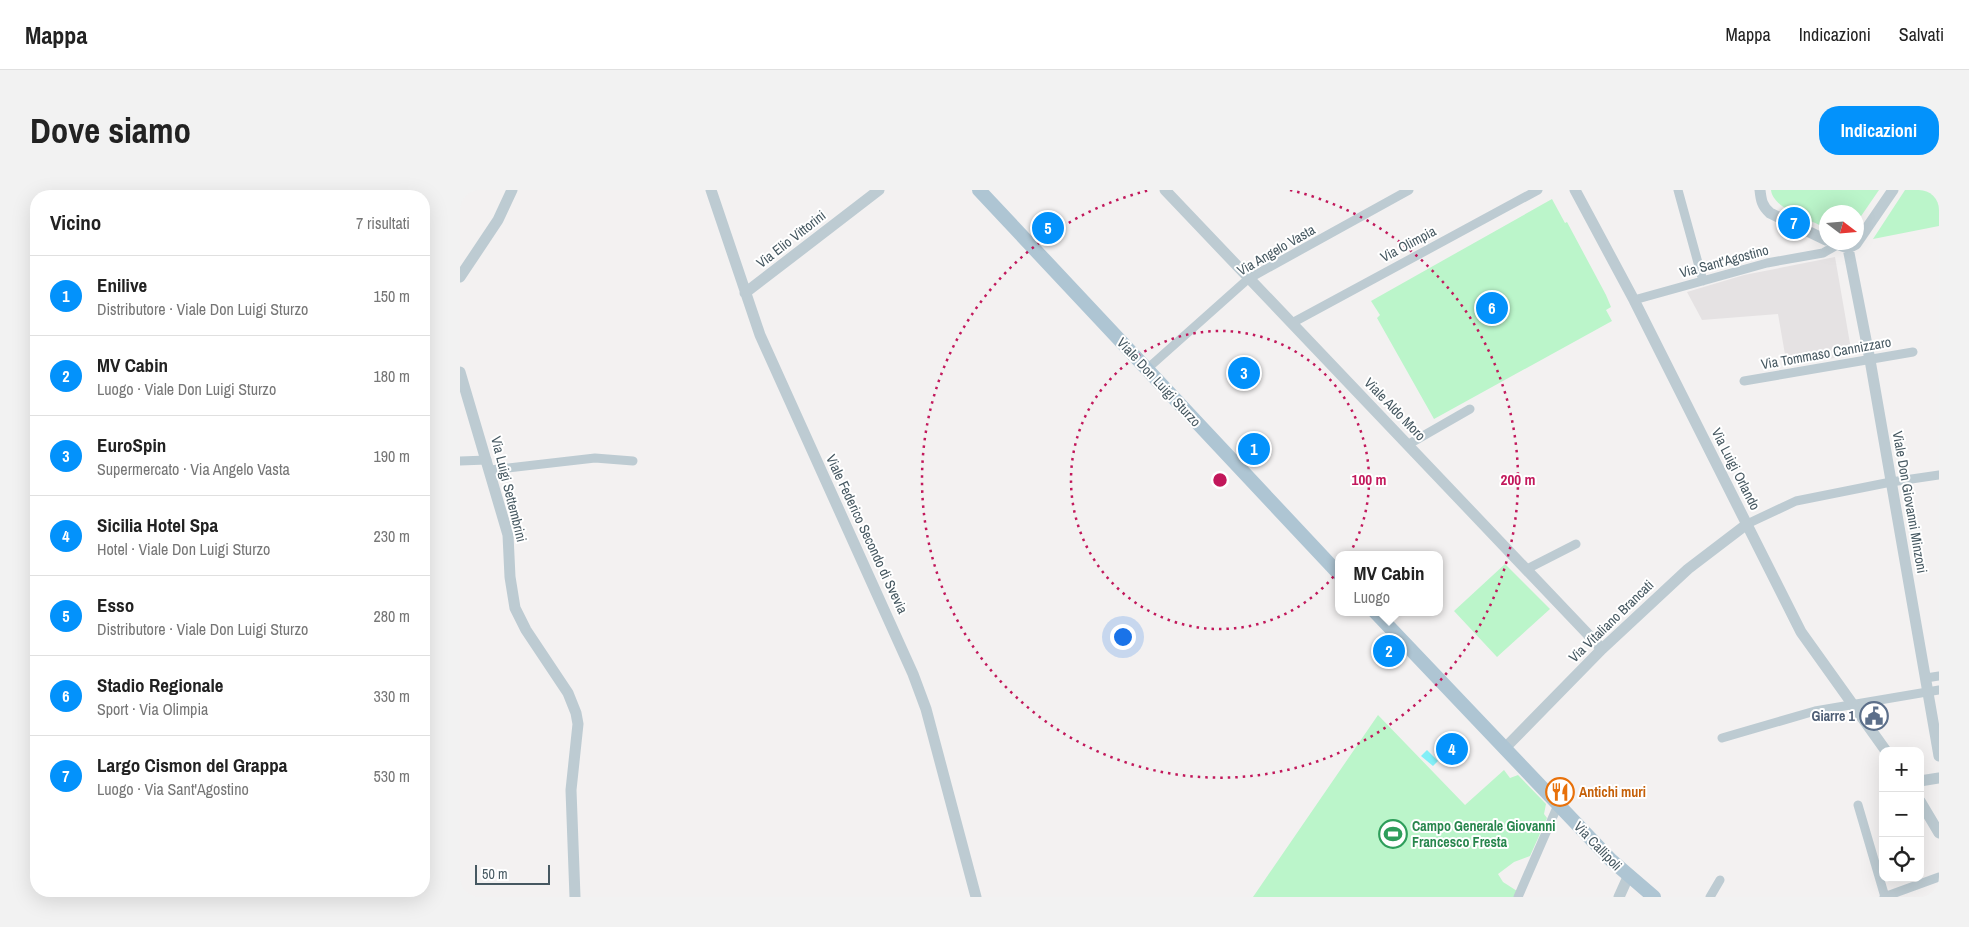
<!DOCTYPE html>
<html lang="it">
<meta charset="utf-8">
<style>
:root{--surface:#fff;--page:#f2f2f2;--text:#222;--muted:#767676;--line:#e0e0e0;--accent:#0392fb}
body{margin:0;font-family:"Archivo Narrow",sans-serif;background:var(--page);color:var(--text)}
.controls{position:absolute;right:15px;bottom:15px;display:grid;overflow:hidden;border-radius:10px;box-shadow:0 5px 20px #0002}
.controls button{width:45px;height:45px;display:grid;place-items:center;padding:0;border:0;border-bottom:1px solid var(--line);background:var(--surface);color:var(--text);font:25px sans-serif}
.compass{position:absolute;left:1359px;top:15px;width:45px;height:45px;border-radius:50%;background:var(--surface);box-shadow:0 5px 20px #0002;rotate:106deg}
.scale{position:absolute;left:15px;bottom:12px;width:75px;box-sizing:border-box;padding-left:5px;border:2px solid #465861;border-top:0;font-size:14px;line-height:18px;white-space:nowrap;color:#465861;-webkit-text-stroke:4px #fff;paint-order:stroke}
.you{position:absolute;left:662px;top:446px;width:18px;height:18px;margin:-12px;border:4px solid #fff;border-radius:50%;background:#1a73e8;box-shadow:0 0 0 8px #1a73e833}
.badge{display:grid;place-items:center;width:32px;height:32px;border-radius:50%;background:var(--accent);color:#fff;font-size:16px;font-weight:700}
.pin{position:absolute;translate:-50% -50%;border:2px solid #fff;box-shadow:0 1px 5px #0006}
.popup{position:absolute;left:875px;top:361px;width:108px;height:65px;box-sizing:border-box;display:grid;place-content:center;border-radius:10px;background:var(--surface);filter:drop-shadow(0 1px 4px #0005);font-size:16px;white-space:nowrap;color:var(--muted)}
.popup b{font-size:19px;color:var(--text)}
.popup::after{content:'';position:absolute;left:50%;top:100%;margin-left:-10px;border:10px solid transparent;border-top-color:var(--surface)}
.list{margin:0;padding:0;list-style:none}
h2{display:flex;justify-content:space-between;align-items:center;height:65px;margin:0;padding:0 20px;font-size:21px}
h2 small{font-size:16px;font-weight:400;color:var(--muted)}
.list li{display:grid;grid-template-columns:32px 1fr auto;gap:15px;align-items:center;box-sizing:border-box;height:80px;padding:0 20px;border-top:1px solid var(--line)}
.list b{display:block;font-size:19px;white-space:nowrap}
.list p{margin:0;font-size:16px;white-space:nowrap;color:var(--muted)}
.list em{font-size:16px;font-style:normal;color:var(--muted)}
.icon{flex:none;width:28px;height:28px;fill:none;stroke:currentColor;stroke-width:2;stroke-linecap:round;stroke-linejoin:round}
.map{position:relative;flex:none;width:1479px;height:707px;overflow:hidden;border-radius:20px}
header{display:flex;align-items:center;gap:30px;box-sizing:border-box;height:70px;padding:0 25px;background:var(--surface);border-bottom:1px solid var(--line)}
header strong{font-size:24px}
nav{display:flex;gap:28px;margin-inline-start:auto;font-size:18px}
.intro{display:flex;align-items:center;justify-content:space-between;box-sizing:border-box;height:120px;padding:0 30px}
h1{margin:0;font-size:35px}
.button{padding:12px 22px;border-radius:20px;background:var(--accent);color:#fff;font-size:18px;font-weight:700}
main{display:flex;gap:30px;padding:0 30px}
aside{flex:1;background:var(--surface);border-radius:20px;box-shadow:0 5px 20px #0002}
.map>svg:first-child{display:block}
.education{fill:#e5e2e3}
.green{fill:#bbf5ca}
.water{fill:#83eff7}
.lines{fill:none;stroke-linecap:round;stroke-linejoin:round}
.minor{stroke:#bdcbd2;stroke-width:9}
.tertiary{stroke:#bdcbd2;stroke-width:11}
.primary{stroke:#aec5d3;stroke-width:14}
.ring{fill:none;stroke:#c2185b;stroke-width:2.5;stroke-dasharray:2.5 5}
.labels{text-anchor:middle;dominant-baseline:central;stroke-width:4;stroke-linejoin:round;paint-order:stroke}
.street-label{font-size:14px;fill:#465861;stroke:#fff}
.service-label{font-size:14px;font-weight:bold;fill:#4e5e75;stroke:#fff;text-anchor:end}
.food-label{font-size:14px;font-weight:bold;fill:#c56008;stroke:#fff;text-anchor:start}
.leisure-label{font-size:14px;font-weight:bold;fill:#27864d;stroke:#fff;text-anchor:start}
.centre{fill:#c2185b;stroke:#fff;stroke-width:2.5}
.ring-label{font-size:15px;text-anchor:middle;font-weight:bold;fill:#c2185b;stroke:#fff;stroke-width:4;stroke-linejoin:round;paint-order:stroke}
</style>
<header>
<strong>Mappa</strong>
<nav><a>Mappa</a><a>Indicazioni</a><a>Salvati</a></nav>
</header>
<div class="intro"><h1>Dove siamo</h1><a class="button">Indicazioni</a></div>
<main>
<aside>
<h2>Vicino<small>7 risultati</small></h2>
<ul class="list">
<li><span class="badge">1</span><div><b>Enilive</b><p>Distributore · Viale Don Luigi Sturzo</p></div><em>150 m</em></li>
<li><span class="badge">2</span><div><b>MV Cabin</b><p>Luogo · Viale Don Luigi Sturzo</p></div><em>180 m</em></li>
<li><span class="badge">3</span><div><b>EuroSpin</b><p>Supermercato · Via Angelo Vasta</p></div><em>190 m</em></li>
<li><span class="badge">4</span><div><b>Sicilia Hotel Spa</b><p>Hotel · Viale Don Luigi Sturzo</p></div><em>230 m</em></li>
<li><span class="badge">5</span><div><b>Esso</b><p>Distributore · Viale Don Luigi Sturzo</p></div><em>280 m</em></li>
<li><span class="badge">6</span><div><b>Stadio Regionale</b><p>Sport · Via Olimpia</p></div><em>330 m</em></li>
<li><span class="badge">7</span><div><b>Largo Cismon del Grappa</b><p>Luogo · Via Sant'Agostino</p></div><em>530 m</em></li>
</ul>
</aside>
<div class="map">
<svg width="1479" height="707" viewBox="0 0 1479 707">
<rect width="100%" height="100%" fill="#f3f1f1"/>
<!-- education -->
<path class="education" d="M1375 67 1392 165 1327 176 1318 124 1242 130 1227 102 1284 85Z"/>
<!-- green -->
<path class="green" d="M1311 0H1419L1397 32 1396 22H1366V38C1351 30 1313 19 1311 0Z
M1445 0H1479V36L1413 49Z
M1092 9 1105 33 1107 32 1146 105 1151 117 1146 120 1152 131 974 229 917 128 920 125 911 111Z
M1045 374 1090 419 1037 467 994 421Z
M918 525 1005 615 1044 580 1050 588 1058 585 1086 614 1084 624 1087 628 1070 666 1054 672 1038 684 1043 692 1057 701 1054 707H793Z"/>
<!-- water -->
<path class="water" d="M967 560 978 571 973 576 961 566Z"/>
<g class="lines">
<!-- minor -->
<path class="minor" d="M1218 0 1243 91
M1174 110 1307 73 1363 63 1377 55
M832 133 1078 0
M687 179 788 89 949 0
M1284 191 1453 162
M949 254 1010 219
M0 271 27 270
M30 280 135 268 173 271
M1287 334 1336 311 1431 292 1479 285
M1067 379 1116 354
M1466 488 1479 486
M1262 548 1355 521 1479 500
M1398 615 1425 707
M1058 707 1098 615
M1250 707 1260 690
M1424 707 1479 687"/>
<!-- tertiary -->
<path class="tertiary" d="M251 0 300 145 453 484 466 519 516 707
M705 0 1142 459
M1115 0 1174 110 1341 442 1426 561
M1300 0C1301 10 1302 16 1310 23L1366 50
M1371 52 1388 58 1396 54 1433 0
M1388 58 1410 170 1479 566
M0 87 38 30 52 0
M285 103 419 0
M0 182 48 345 50 387 55 418 66 440 108 503 116 523 118 534 111 600 115 707
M1044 559 1142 459 1228 379 1287 334
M1460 591 1479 588
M1460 611 1479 643
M1159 707 1168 687"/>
<!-- primary -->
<path class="primary" d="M519 0 879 384
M915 422 1151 670 1194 707"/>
</g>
<!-- distance rings -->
<g class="ring">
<circle cx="760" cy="290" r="149"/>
<path d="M830 0A298 298 0 1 1 690 0"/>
</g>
<!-- icons -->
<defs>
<symbol id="civic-ring" viewBox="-11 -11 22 22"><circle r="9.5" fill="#fff" stroke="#5c6f8a" stroke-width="1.5"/><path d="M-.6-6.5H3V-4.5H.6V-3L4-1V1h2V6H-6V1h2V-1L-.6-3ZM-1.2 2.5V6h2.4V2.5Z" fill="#5c6f8a"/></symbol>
<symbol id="restaurant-ring" viewBox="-11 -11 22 22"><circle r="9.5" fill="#fff" stroke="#e8710a" stroke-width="1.5"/><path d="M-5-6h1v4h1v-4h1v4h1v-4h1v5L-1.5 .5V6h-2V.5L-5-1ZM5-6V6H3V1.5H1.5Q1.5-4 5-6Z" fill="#e8710a"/></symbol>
<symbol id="stadium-ring" viewBox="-11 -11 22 22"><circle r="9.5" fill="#fff" stroke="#2e9e5b" stroke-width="1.5"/><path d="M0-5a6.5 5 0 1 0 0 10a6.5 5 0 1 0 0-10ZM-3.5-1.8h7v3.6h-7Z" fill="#2e9e5b"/></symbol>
</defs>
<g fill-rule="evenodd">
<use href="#civic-ring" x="1398" y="510" width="32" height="32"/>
<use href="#restaurant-ring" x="1084" y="586" width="32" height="32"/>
<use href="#stadium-ring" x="917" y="628" width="32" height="32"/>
</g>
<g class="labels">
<!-- street labels -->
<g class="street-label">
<text transform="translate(331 49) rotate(-38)">Via Elio Vittorini</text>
<text transform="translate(948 54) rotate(-28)">Via Olimpia</text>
<text transform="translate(816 60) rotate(-30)">Via Angelo Vasta</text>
<text transform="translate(1264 71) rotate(-15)">Via Sant'Agostino</text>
<text transform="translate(1366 163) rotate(-10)">Via Tommaso Cannizzaro</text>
<text transform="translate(699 192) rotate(47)">Viale Don Luigi Sturzo</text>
<text transform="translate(935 219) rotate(46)">Viale Aldo Moro</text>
<text transform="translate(1276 279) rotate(63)">Via Luigi Orlando</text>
<text transform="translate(49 299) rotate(76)">Via Luigi Settembrini</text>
<text transform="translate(1450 312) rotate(80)">Viale Don Giovanni Minzoni</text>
<text transform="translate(407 344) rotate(65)">Viale Federico Secondo di Svevia</text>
<text transform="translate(1151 431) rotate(-44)">Via Vitaliano Brancati</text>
<text transform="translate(1138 656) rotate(46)">Via Callipoli</text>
</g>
<!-- service labels -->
<g class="service-label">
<text x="1395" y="526">Giarre 1</text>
</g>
<!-- food labels -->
<g class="food-label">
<text x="1119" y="602">Antichi muri</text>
</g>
<!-- leisure labels -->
<g class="leisure-label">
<text x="952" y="636">Campo Generale Giovanni<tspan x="952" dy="16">Francesco Fresta</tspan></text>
</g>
</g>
<circle cx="760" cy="290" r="8" class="centre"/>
<g class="ring-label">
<text x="909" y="295">100 m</text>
<text x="1058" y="295">200 m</text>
</g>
</svg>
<div class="controls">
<button>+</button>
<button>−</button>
<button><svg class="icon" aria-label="locate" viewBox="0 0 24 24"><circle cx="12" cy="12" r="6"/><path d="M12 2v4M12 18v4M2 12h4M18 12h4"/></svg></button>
</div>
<svg class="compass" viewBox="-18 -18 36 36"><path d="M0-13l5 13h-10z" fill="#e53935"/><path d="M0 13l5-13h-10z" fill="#767676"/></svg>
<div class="scale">50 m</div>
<div class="you"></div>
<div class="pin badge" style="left:794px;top:259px">1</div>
<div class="pin badge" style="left:929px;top:461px">2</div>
<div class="popup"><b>MV Cabin</b>Luogo</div>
<div class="pin badge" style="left:784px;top:183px">3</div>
<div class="pin badge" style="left:992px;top:559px">4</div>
<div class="pin badge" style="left:588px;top:38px">5</div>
<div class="pin badge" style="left:1032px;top:118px">6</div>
<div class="pin badge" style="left:1334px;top:33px">7</div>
</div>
</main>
